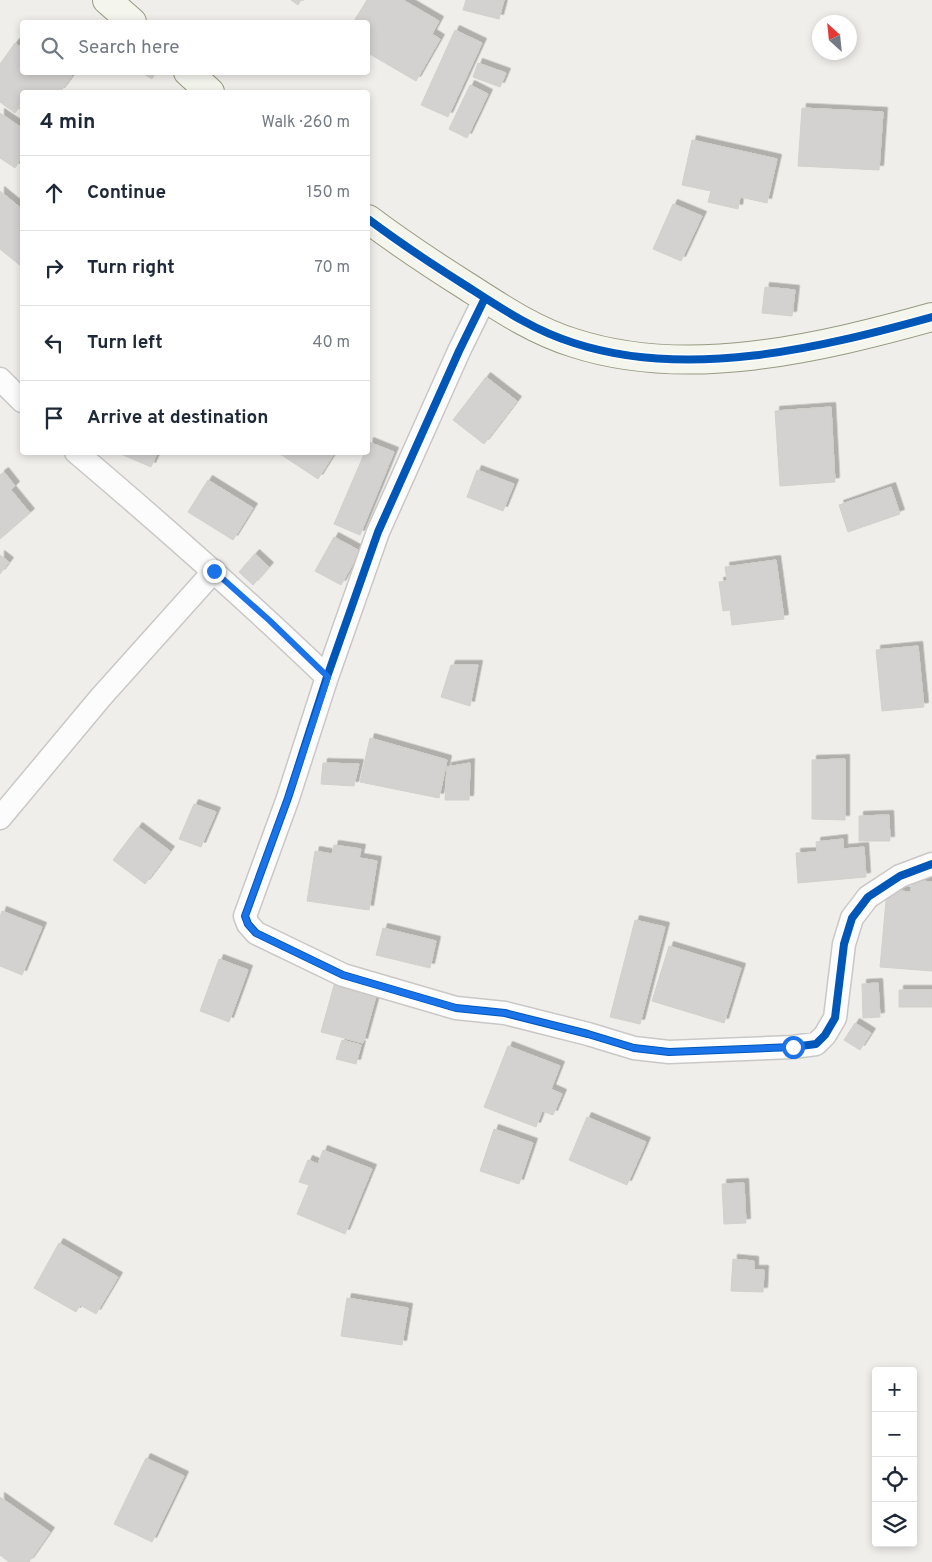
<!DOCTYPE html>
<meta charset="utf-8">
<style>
:root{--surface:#fff;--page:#f2f2f3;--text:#1f2937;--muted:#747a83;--line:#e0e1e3}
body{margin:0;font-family:Overpass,sans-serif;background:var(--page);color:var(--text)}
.controls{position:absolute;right:15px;bottom:15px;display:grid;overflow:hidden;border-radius:5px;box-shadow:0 2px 8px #0003}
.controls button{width:45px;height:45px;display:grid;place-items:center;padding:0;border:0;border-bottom:1px solid var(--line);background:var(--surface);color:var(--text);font:25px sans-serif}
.compass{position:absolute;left:812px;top:15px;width:45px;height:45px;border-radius:50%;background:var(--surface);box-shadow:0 2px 8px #0003;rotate:333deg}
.stop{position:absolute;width:15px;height:15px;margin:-11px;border:4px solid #1a73e8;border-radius:50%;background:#fff}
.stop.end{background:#1a73e8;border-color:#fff;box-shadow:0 1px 5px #0008}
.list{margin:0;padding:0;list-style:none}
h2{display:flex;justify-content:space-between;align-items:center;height:65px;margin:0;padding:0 20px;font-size:21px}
h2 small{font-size:16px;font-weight:400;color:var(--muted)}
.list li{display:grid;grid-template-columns:32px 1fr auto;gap:15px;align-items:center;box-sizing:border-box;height:75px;padding:0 20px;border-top:1px solid var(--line)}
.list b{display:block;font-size:19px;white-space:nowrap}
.list em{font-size:16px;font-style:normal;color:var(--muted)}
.icon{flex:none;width:28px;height:28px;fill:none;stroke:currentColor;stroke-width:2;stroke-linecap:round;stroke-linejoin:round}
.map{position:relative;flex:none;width:932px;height:1562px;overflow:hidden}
.search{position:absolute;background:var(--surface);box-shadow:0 2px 8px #0003;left:20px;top:20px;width:350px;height:55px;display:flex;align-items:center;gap:12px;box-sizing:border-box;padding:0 18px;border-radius:5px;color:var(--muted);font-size:19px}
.panel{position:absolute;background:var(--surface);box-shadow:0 2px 8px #0003;left:20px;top:90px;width:350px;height:365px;border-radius:5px}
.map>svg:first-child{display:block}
.building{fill:#d4d2d0;stroke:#d3d0cc;filter:url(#shadow)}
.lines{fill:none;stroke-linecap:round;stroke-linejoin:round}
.street-casing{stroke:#c9c8c7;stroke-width:25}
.secondary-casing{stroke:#979a82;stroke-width:30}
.street{stroke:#fdfcfc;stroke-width:22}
.secondary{stroke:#f4f5ed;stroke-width:28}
.cycleway-casing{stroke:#fff;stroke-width:11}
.cycleway{stroke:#0057b8;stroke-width:8}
.route{stroke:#1a73e8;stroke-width:6}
</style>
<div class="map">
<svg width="932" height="1562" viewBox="0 0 932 1562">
<defs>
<filter id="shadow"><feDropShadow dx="4.5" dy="-4.5" stdDeviation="0" flood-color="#0004"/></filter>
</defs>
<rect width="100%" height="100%" fill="#f0eeeb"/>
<!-- building -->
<path class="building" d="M291 0H301L298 5Z
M367 0H403L439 21 432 34 440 39 416 81 368 53V22L354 21Z
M466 0H504L499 19 463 10Z
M455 30 482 43 448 117 421 105Z
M15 43 22 48V72H67L72 76 60 92H22V107L20 106 15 113 0 102V64Z
M478 63 506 73 500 87 473 77Z
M141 72H156L152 79Z
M470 85 488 94 467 138 449 129Z
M802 108 883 112 879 170 798 166Z
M0 113 22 128V157L15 168 0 158Z
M692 140 777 159 767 203 740 197 738 209 708 202 711 191 682 185Z
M0 191 22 209V267L0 249Z
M673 204 702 216 681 261 653 249Z
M765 287 795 290 792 316 762 313Z
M486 377 517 401 484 444 453 420Z
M831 407 835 482 780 486 775 411Z
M369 442 394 452 360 535 334 524 365 452H368Z
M116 452H158L151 467Z
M277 452H335L318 479Z
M477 470 514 484 503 511 467 497Z
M4 472 15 486 11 490 30 513 0 539V475Z
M208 480 253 508 233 540 188 512Z
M891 487 900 514 848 532 839 505Z
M334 537 360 551 341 585 315 571Z
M255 554 269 567 253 585 239 572Z
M0 555 9 562 0 574Z
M776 560 784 619 732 625 730 610 723 611 719 582 727 581 725 567Z
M918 646 924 707 882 711 876 650Z
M451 665H478L470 706 441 697Z
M370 738 447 760 439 798 360 782Z
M845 759V820L812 819V760Z
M323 763 359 764 354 786 321 784Z
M470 763 469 800H445L447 767Z
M194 804 216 812 201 847 179 839Z
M889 815 890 841H859V816Z
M138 827 170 851 145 884 113 860Z
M843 839V849L864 847 866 877 798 883 796 853 817 852 816 842Z
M334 845 361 849 359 858 377 861 369 910 307 901 315 851 332 854Z
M912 880 932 882V971L880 967 887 890 911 892Z
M2 911 42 927 22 975 0 966V917Z
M635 920 665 927 640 1024 610 1017Z
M383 928 436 941 430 968 376 955Z
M669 946 741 968 724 1023 652 1001Z
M219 959 248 970 229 1022 200 1011Z
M336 978 378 989 363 1043 321 1032Z
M878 983 880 1017 863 1018 862 984Z
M899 990H932V1007H899Z
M855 1023 871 1033 860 1050 844 1040Z
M342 1040 361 1045 356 1064 336 1059Z
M508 1046 560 1066 551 1089 562 1094 553 1115 542 1111 536 1127 484 1107Z
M587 1117 646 1142 627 1185 569 1160Z
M494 1129 533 1143 519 1184 480 1171Z
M323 1150 372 1169 345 1234 297 1214 309 1185 299 1182 308 1160 318 1164Z
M744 1183 746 1223 724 1224 722 1184Z
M59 1243 118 1277 96 1314 80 1305 76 1312 34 1288Z
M733 1259 754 1261V1270H764L763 1292 731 1291Z
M347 1298 408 1308 402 1345 341 1336Z
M146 1458 184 1476 152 1542 114 1524Z
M0 1497 50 1532 29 1562H9L0 1555Z"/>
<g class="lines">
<defs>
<path id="street" d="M485 298 459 351 378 532 327 677 288 798 245 916 248 924 256 933 343 975 456 1008 505 1013 588 1034 634 1048 669 1052 793 1047 816 1044 825 1035 835 1018 844 944 852 918 868 897 900 876 932 864
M0 379 22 401
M76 452C162 525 246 599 327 677
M0 818 101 697 214 571"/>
<path id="secondary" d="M107 0 132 22
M188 72 210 92
M368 219C400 243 433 265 468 287 502 309 535 331 574 343 688 380 820 348 932 317"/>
</defs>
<!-- street casing -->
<use href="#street" class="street-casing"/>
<!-- secondary casing -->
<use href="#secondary" class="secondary-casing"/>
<!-- street -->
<use href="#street" class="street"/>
<!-- secondary -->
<use href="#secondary" class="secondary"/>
<defs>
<path id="cycleway" d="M368 219C400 243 433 265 468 287 502 309 535 331 574 343 688 380 820 348 932 317
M485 298 459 351 378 532 327 677 288 798 245 916 248 924 256 933 343 975 456 1008 505 1013 588 1034 634 1048 669 1052 793 1047 816 1044 825 1035 835 1018 844 944 852 918 868 897 900 876 932 864"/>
</defs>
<!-- cycleway casing -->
<use href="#cycleway" class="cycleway-casing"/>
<!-- cycleway -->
<use href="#cycleway" class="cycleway"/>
</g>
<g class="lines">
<!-- route -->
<path class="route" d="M214 571 269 620 328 677 288 798 245 916 248 924 256 933 343 975 456 1008 505 1013 588 1034 634 1048 669 1052 793 1047"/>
</g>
</svg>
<div class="controls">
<button>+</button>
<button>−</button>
<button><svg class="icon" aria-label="locate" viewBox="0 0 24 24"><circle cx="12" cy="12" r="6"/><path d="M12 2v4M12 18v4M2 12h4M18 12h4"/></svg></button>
<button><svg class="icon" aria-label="layers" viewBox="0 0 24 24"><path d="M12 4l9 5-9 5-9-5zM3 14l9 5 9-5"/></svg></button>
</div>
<svg class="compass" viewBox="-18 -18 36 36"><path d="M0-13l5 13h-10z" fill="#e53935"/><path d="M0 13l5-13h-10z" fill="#747a83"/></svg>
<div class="stop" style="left:793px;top:1047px"></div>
<div class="stop end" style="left:214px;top:571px"></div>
<div class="search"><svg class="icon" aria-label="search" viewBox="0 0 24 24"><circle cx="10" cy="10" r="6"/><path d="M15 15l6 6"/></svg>Search here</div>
<section class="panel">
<h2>4 min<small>Walk · 260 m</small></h2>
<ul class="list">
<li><svg class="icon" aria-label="ahead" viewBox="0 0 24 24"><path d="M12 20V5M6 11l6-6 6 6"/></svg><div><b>Continue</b></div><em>150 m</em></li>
<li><svg class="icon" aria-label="right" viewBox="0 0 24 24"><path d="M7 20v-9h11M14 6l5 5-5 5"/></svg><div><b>Turn right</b></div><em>70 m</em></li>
<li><svg class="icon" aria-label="left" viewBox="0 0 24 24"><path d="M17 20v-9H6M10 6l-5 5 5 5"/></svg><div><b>Turn left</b></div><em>40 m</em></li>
<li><svg class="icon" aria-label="arrive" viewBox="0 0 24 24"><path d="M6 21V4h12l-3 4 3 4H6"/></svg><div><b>Arrive at destination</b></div></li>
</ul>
</section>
</div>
